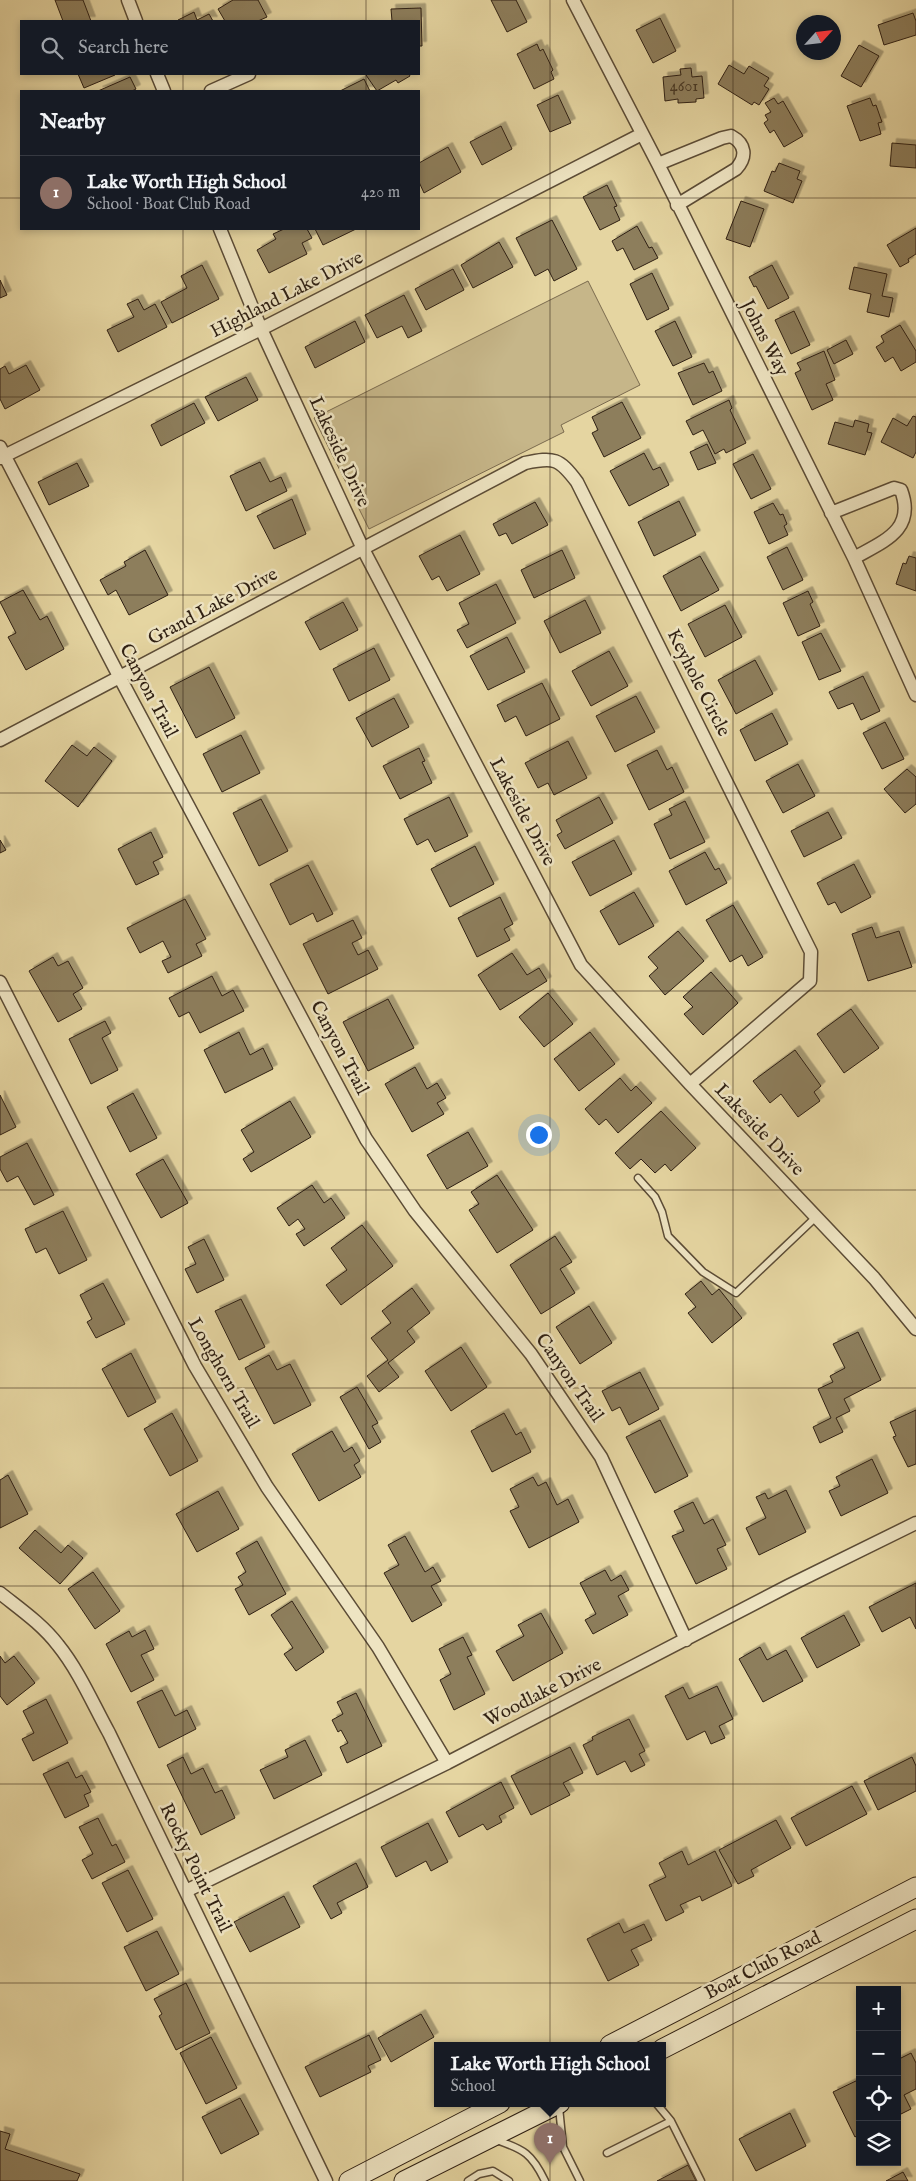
<!DOCTYPE html>
<meta charset="utf-8">
<style>
:root{--surface:#171b24;--page:#242831;--text:#f1f3f6;--muted:#9ea1a6;--line:#363941;--accent:#ea580c}
body{margin:0;font-family:"IM FELL English",serif;background:var(--page);color:var(--text)}
.controls{position:absolute;right:15px;bottom:15px;display:grid;overflow:hidden;border-radius:0px;box-shadow:0 2px 8px #0003}
.controls button{width:45px;height:45px;display:grid;place-items:center;padding:0;border:0;border-bottom:1px solid var(--line);background:var(--surface);color:var(--text);font:25px sans-serif}
.compass{position:absolute;left:796px;top:15px;width:45px;height:45px;border-radius:50%;background:var(--surface);box-shadow:0 2px 8px #0003;rotate:63deg}
.you{position:absolute;left:538px;top:1134px;width:18px;height:18px;margin:-12px;border:4px solid #fff;border-radius:50%;background:#1a73e8;box-shadow:0 0 0 8px #1a73e833}
.badge{display:grid;place-items:center;width:32px;height:32px;border-radius:50%;background:var(--accent);color:#fff;font-size:16px;font-weight:700}
.pin{position:absolute;translate:-50% -41px;filter:drop-shadow(0 1px 2px #0008)}
.pin::after{content:'';position:absolute;top:26px;width:18px;height:15px;background:inherit;clip-path:polygon(0 0,100% 0,50% 100%)}
.popup{position:absolute;left:434px;top:2042px;width:232px;height:65px;box-sizing:border-box;display:grid;place-content:center;border-radius:0px;background:var(--surface);filter:drop-shadow(0 1px 4px #0005);font-size:16px;white-space:nowrap;color:var(--muted)}
.popup b{font-size:19px;color:var(--text)}
.popup::after{content:'';position:absolute;left:50%;top:100%;margin-left:-10px;border:10px solid transparent;border-top-color:var(--surface)}
.list{margin:0;padding:0;list-style:none}
h2{display:flex;justify-content:space-between;align-items:center;height:65px;margin:0;padding:0 20px;font-size:21px}
h2 small{font-size:16px;font-weight:400;color:var(--muted)}
.list li{display:grid;grid-template-columns:32px 1fr auto;gap:15px;align-items:center;box-sizing:border-box;height:75px;padding:0 20px;border-top:1px solid var(--line)}
.list b{display:block;font-size:19px;white-space:nowrap}
.list p{margin:0;font-size:16px;white-space:nowrap;color:var(--muted)}
.list em{font-size:16px;font-style:normal;color:var(--muted)}
.icon{flex:none;width:28px;height:28px;fill:none;stroke:currentColor;stroke-width:2;stroke-linecap:round;stroke-linejoin:round}
.map{position:relative;flex:none;width:916px;height:2181px;overflow:hidden}
.search{position:absolute;background:var(--surface);box-shadow:0 2px 8px #0003;left:20px;top:20px;width:400px;height:55px;display:flex;align-items:center;gap:12px;box-sizing:border-box;padding:0 18px;border-radius:0px;color:var(--muted);font-size:19px}
.panel{position:absolute;background:var(--surface);box-shadow:0 2px 8px #0003;left:20px;top:90px;width:400px;height:140px;border-radius:0px}
.map>svg:first-child{display:block}
.green{fill:#c6b689;stroke:#7a6a4e}
.building{fill:#8d7e5c;stroke:#2e1f12;filter:url(#shadow)}
.lines{fill:none;stroke-linecap:round;stroke-linejoin:round}
.service-casing{stroke:#5c4c36;stroke-width:9}
.minor-casing{stroke:#5c4c36;stroke-width:15}
.secondary-casing{stroke:#2e1f12;stroke-width:21}
.service{stroke:#eee4c2;stroke-width:6}
.minor{stroke:#eee4c2;stroke-width:12}
.secondary{stroke:#eee4c2;stroke-width:19}
.grid{fill:none;stroke:#2e1f12;stroke-width:1;stroke-opacity:0.55}
.labels{text-anchor:middle;dominant-baseline:central;stroke-width:5;stroke-linejoin:round;paint-order:stroke}
.number-label{font-size:16px;fill:#463724}
.street-label{font-size:19px;fill:#2e1f12;stroke:#eee4c2}
</style>
<div class="map">
<svg width="916" height="2181" viewBox="0 0 916 2181">
<defs>
<filter id="shadow"><feDropShadow dx="4.5" dy="-4.5" stdDeviation="0" flood-color="#0004"/></filter>
</defs>
<rect width="100%" height="100%" fill="#e5d5a1"/>
<filter id="stains"><feTurbulence type="fractalNoise" baseFrequency=".004" numOctaves="4"/><feColorMatrix values="0 0 0 0 .2 0 0 0 0 .09 0 0 0 0 .02 0 0 0 .5 -.17"/></filter>
<radialGradient id="worn" r=".72"><stop offset=".6" stop-color="#630" stop-opacity="0"/><stop offset="1" stop-color="#630" stop-opacity=".3"/></radialGradient>
<!-- green -->
<path class="green" d="M588 281 640 385 561 425 564 432 369 529 314 418Z"/>
<!-- building -->
<path class="building" d="M55 0H83L91 21H63Z
M258 0 267 17 258 21H225L218 9 233 0Z
M491 0H516L527 22 507 32Z
M421 8 422 46H419V21H392L391 9Z
M194 12 197 20 209 14 213 21H178V20Z
M913 13 916 21V35L884 45 878 25Z
M660 18 676 51 653 63 636 30Z
M537 44 540 51 543 49 553 70 551 72 554 79 534 89 517 54Z
M859 45 879 56 861 87 841 76Z
M729 65 744 74 749 66 769 78 764 86 769 89 759 105 754 102 752 105 718 84Z
M691 68 692 77 702 76 704 98 696 99V102L678 103V99L665 101 663 77 681 75 680 69Z
M78 74H114L115 75 84 88Z
M368 74H409L410 76 398 83 396 80 377 91 366 75Z
M130 77 136 89 132 91H98Z
M364 79 370 91H340Z
M558 95 571 123 550 132 537 105Z
M774 98 778 104 783 101 803 136 784 147 774 130 770 133 764 123 768 120 765 115 771 112 765 103Z
M870 98 873 106 876 105 882 122 878 123 881 134 860 141 847 106Z
M501 126 512 149 482 165 470 142Z
M892 143 916 145V168L890 166Z
M448 147 461 172 424 193 419 182V163Z
M779 163 800 171 797 179 802 181 793 203 764 191 772 171 775 172Z
M607 185 617 206 614 207 620 220 600 230 583 197Z
M741 201 764 209 750 247 726 239Z
M552 220 577 269 554 281 548 269 535 276 516 238Z
M637 226 649 248 652 247 658 258 634 270 623 248 617 251 612 241Z
M916 228V254L908 259 909 262 900 267 887 245Z
M284 229H307L312 238 302 243 307 254 269 273 257 250 276 239 273 234Z
M315 229H356L323 245Z
M499 242 513 267 473 288 461 265Z
M202 265 219 299 172 323 161 302 187 288 181 276Z
M772 265 789 298 768 309 756 286 754 287 749 277Z
M854 267 887 274 882 296 893 298 889 317 867 312 871 294 849 289Z
M453 269 464 290 426 310 415 289Z
M652 273 669 309 647 320 630 284Z
M0 280 7 295 0 298Z
M404 295 422 331 408 338 402 326 377 338 365 315Z
M138 299 144 310 155 304 167 327 118 352 107 330 134 317 127 304Z
M794 311 810 345 791 354 775 320Z
M355 321 365 342 315 368 305 347Z
M675 321 692 357 673 366 655 331Z
M900 325 916 351V362L901 371 893 357 885 362 876 347 884 342 881 336Z
M846 340 853 354 834 364 827 350Z
M824 351 835 380 826 384 833 400 812 410 795 373 801 370 797 363Z
M704 363 709 373 713 371 722 391 693 405 678 373Z
M26 365 40 390 5 409 0 399V369L5 366 9 374Z
M246 377 258 400 218 421 205 397Z
M729 400 732 408 730 410 746 443 726 453 724 449 715 454 703 430 693 435 686 421Z
M622 402 641 438 604 457 592 433 598 430 592 417Z
M194 403 205 423 161 446 151 425Z
M913 416 916 417V452L913 458 881 442 893 418 907 426Z
M855 420 869 424 867 432 872 433 865 455 828 444 835 422 853 427Z
M707 444 716 463 698 470 690 452Z
M644 453 653 470 660 467 669 485 629 506 610 471Z
M753 454 771 489 751 499 733 464Z
M260 462 270 482 281 477 287 491 246 511 230 476Z
M77 463 89 486 49 505 38 482Z
M292 499 306 534 274 549 257 516Z
M679 501 696 535 654 556 638 522Z
M535 502 548 525 512 544 506 533 499 536 493 524Z
M773 503 780 515 783 514 787 524 784 526 788 535 769 544 754 512Z
M460 535 480 574 447 591 439 576 432 580 419 556Z
M787 547 803 580 783 590 767 557Z
M145 550 168 595 129 615 116 590 108 595 100 580 126 566 124 562Z
M562 550 575 578 534 598 521 570Z
M700 556 719 590 681 611 663 576Z
M909 556 916 558V591L896 584 903 563 906 564Z
M496 584 516 623 467 648 457 630 469 624 459 603Z
M23 590 40 620 47 616 64 649 26 670 8 637 16 633 0 602Z
M808 591 813 602 810 604 820 626 798 636 783 603Z
M585 600 601 633 560 653 544 621Z
M343 602 358 630 320 650 305 622Z
M725 605 742 637 705 657 688 624Z
M821 633 841 671 819 680 802 642Z
M507 637 525 672 488 690 470 656Z
M374 648 390 680 349 701 333 669Z
M609 651 628 686 591 706 572 671Z
M755 660 773 694 736 714 718 680Z
M209 667 235 718 196 738 170 687Z
M863 676 880 711 861 720 853 703 838 709 829 692Z
M542 683 560 719 526 736 516 716 505 722 497 705Z
M636 696 655 732 615 752 596 716Z
M394 698 409 727 372 747 356 718Z
M772 713 788 744 755 761 740 730Z
M885 722 904 759 882 769 863 733Z
M241 735 260 773 222 792 203 754Z
M568 741 587 778 554 795 548 783 538 788 525 763Z
M72 745 87 756 94 747 112 761 78 807 45 781Z
M419 748 425 761 422 762 432 783 400 799 383 766Z
M657 750 667 770 672 767 684 792 649 810 627 765Z
M798 764 815 796 783 813 766 781Z
M907 769 916 777V804L905 813 884 789Z
M449 797 468 836 435 852 428 839 417 845 404 819Z
M599 797 613 823 565 849 557 835 562 832 556 820Z
M261 799 288 851 259 866 233 813Z
M685 801 705 842 670 859 654 824 672 815 669 809Z
M828 812 842 838 804 857 791 831Z
M151 832 163 857 153 862 159 874 136 885 118 849Z
M0 840 6 850 0 853Z
M614 840 632 874 590 896 572 862Z
M475 846 494 884 450 907 431 869Z
M705 852 715 870 719 868 727 883 686 905 669 871Z
M854 864 871 897 841 913 835 902 828 905 817 883Z
M308 865 333 914 317 922 313 913 290 925 270 884Z
M634 892 654 926 619 945 600 911Z
M500 897 513 924 504 929 510 940 477 957 458 918Z
M185 899 206 939 196 944 202 956 168 973 162 961 171 957 163 941 140 953 127 928Z
M733 905 763 957 748 966 742 955 730 962 706 920Z
M353 920 362 938 352 943 358 955 368 950 378 969 328 994 303 944Z
M872 927 876 938 899 931 912 967 868 981 852 934Z
M678 931 704 961 665 995 649 976 658 968 648 957Z
M512 953 527 975 539 968 547 981 500 1010 478 975Z
M53 957 58 966 68 961 83 988 73 994 82 1009 58 1022 29 971Z
M711 972 738 1003 703 1035 684 1014 693 1007 683 997Z
M212 976 222 996 233 990 244 1011 200 1033 189 1012 179 1017 169 998Z
M548 993 573 1024 544 1047 519 1017Z
M388 999 414 1048 368 1071 343 1022Z
M851 1009 879 1048 844 1073 817 1034Z
M105 1021 111 1033 102 1038 118 1070 91 1084 69 1039Z
M239 1032 250 1055 263 1048 273 1069 225 1093 204 1050Z
M590 1032 615 1064 579 1091 554 1059Z
M795 1050 821 1086 814 1092 820 1101 798 1117 781 1094 770 1103 753 1081Z
M415 1067 427 1089 437 1083 446 1098 437 1103 444 1114 412 1132 385 1084Z
M620 1078 631 1091 636 1086 652 1103 618 1133 606 1119 599 1125 585 1109Z
M133 1093 157 1138 130 1152 107 1107Z
M0 1095 16 1127 0 1135Z
M290 1101 311 1137 251 1172 243 1159 254 1152 241 1130Z
M661 1111 696 1148 671 1171 665 1164 655 1173 641 1159 630 1169 615 1153Z
M468 1132 488 1166 447 1189 427 1155Z
M27 1143 54 1195 34 1205 18 1176 7 1182 0 1169V1157Z
M163 1159 188 1203 161 1218 136 1174Z
M497 1175 533 1230 497 1253 469 1210 479 1204 471 1192Z
M312 1185 324 1203 331 1198 345 1218 304 1246 296 1234 305 1229 298 1219 289 1226 277 1208Z
M63 1211 87 1260 59 1274 46 1248 36 1253 25 1229Z
M362 1225 393 1266 341 1305 326 1285 347 1270 331 1248Z
M555 1236 572 1262 560 1269 575 1293 541 1314 510 1265Z
M204 1239 224 1280 197 1293 185 1269 196 1264 188 1247Z
M701 1281 712 1295 719 1289 742 1318 712 1343 688 1313 696 1307 685 1294Z
M103 1283 125 1324 96 1338 87 1322 92 1319 80 1295Z
M412 1288 430 1313 407 1331 415 1342 388 1363 399 1377 379 1392 367 1376 388 1360 371 1338 391 1323 382 1311Z
M241 1299 265 1347 239 1360 215 1311Z
M589 1306 612 1343 580 1364 556 1327Z
M858 1332 881 1380 844 1399 850 1411 836 1418 843 1432 820 1443 813 1427 831 1418 818 1389 833 1382 830 1376 845 1368 833 1344Z
M461 1347 487 1387 451 1411 425 1371Z
M131 1353 156 1402 128 1417 102 1369Z
M269 1355 277 1370 290 1364 311 1405 274 1424 245 1368Z
M640 1372 659 1409 629 1425 620 1407 612 1411 602 1391Z
M357 1387 378 1423 372 1426 381 1442 369 1449 340 1397Z
M916 1410V1464L908 1467 893 1437 896 1436 890 1422Z
M172 1413 198 1461 170 1476 144 1429Z
M504 1413 516 1435 521 1432 531 1452 492 1472 471 1431Z
M660 1420 688 1476 655 1493 626 1437Z
M332 1431 344 1452 352 1447 360 1461 354 1465 361 1477 319 1501 292 1454Z
M872 1459 888 1493 841 1516 829 1491 840 1486 836 1477Z
M8 1475 28 1514 0 1528V1480Z
M533 1477 538 1486 546 1482 557 1505 568 1499 579 1522 529 1548 510 1511 519 1507 510 1489Z
M786 1490 806 1532 759 1555 746 1528 766 1518 756 1497 765 1493 768 1499Z
M218 1491 239 1529 197 1552 176 1514Z
M693 1502 704 1524 713 1519 726 1545 717 1549 727 1569 696 1584 672 1536 684 1531 674 1511Z
M35 1530 61 1553 68 1545 83 1558 60 1584 19 1548Z
M405 1536 425 1572 433 1567 441 1581 431 1586 442 1605 412 1622 384 1573 399 1565 388 1545Z
M257 1541 286 1594 249 1615 235 1589 243 1585 238 1577 246 1572 236 1553Z
M605 1570 611 1581 621 1575 629 1590 618 1596 628 1615 593 1634 585 1620 596 1614 580 1583Z
M93 1572 120 1611 95 1629 68 1589Z
M916 1583V1629L910 1617 882 1632 869 1607Z
M292 1601 324 1652 296 1671 284 1654 293 1648 271 1615Z
M541 1613 563 1653 513 1681 496 1651 524 1636 518 1625Z
M844 1615 860 1645 817 1668 801 1638Z
M145 1630 154 1649 141 1655 154 1680 131 1692 106 1644 129 1631 132 1637Z
M463 1637 472 1655 467 1657 485 1694 454 1710 440 1680 451 1674 439 1649Z
M760 1647 767 1660 786 1650 803 1681 763 1702 739 1659Z
M0 1656 5 1663 14 1656 35 1683 7 1705 0 1696Z
M717 1686 733 1719 719 1726 725 1738 711 1744 705 1731 687 1740 665 1696 683 1687 689 1699Z
M162 1690 175 1716 187 1710 196 1729 159 1748 137 1702Z
M356 1693 382 1746 347 1763 340 1747 348 1743 341 1730 338 1732 332 1720 343 1714 337 1702Z
M46 1699 68 1743 33 1761 22 1739 34 1733 23 1711Z
M629 1719 645 1751 639 1754 645 1765 631 1772 625 1761 597 1775 583 1745 593 1740 592 1737Z
M305 1740 322 1775 274 1799 260 1770 288 1757 285 1750Z
M570 1747 583 1773 563 1783 570 1795 531 1815 511 1776Z
M183 1757 191 1774 203 1768 215 1793 222 1790 235 1818 201 1835 167 1765Z
M912 1757 916 1766V1791L878 1810 864 1781Z
M68 1762 76 1778 82 1775 91 1792 84 1795 89 1806 65 1818 43 1774Z
M501 1782 514 1808 499 1816 502 1822 487 1830 483 1824 459 1837 446 1812Z
M852 1786 867 1814 806 1846 791 1818Z
M98 1818 112 1846 116 1844 125 1862 92 1879 82 1860 93 1854 79 1827Z
M776 1820 791 1848 751 1870 754 1876 738 1884 719 1850Z
M428 1823 448 1862 431 1871 426 1861 396 1877 381 1847Z
M682 1851 688 1865 715 1851 732 1886 702 1901 700 1896 680 1905 684 1912 666 1921 649 1885 666 1877 659 1863Z
M356 1863 368 1887 337 1903 342 1913 331 1919 313 1886Z
M128 1870 153 1919 127 1932 102 1883Z
M284 1896 300 1927 250 1952 234 1922Z
M619 1923 624 1933 644 1924 652 1940 631 1950 639 1965 608 1981 587 1939Z
M157 1931 179 1974 146 1991 124 1947Z
M186 1983 210 2033 176 2050 159 2016 162 2014 154 1999Z
M421 2014 434 2037 391 2062 378 2038Z
M369 2035 381 2060 368 2066 371 2072 320 2097 305 2067Z
M211 2037 237 2088 206 2104 180 2053Z
M911 2053 916 2063V2089L904 2095 911 2109 897 2116V2060Z
M860 2079V2134L855 2137 833 2092Z
M240 2098 259 2134 221 2154 202 2117Z
M790 2113 806 2146 756 2171 739 2139Z
M0 2131 10 2134 5 2149 80 2174 77 2181H0Z
M688 2165 696 2181H657Z
M903 2172 908 2181H886Z"/>
<g class="lines">
<defs>
<path id="service" d="M638 1178 655 1197 662 1212 668 1236 703 1272 736 1293 816 1217
M656 2103 671 2121 701 2181
M559 2107 563 2147 580 2181
M496 2140C524 2149 532 2154 545 2181
M607 2153 671 2121
M468 2181 479 2174 493 2171 509 2181"/>
<path id="minor" d="M128 0 136 21
M573 0 658 164 854 558 916 695
M157 74 164 91
M211 91 249 74
M658 164 722 138 731 136C746 144 747 157 736 169L677 205
M220 229 261 329 363 549 581 965 690 1084 874 1278 916 1329
M0 447 120 678 366 1139 415 1211 531 1354 601 1457 686 1640
M0 458 261 329 642 134
M831 513 894 488 901 490C916 530 884 541 854 558
M0 740 525 463C554 457 559 458 577 482L811 952 810 981 690 1084
M0 982 195 1366 267 1487 378 1647 447 1763
M0 1593C20 1609 42 1624 58 1645 79 1671 93 1704 109 1733L326 2181
M186 1891 447 1763 788 1586 916 1523"/>
<path id="secondary" d="M610 2045 916 1887
M662 2049 916 1919
M349 2181 500 2103
M404 2181 560 2103"/>
</defs>
<!-- service casing -->
<use href="#service" class="service-casing"/>
<!-- minor casing -->
<use href="#minor" class="minor-casing"/>
<!-- secondary casing -->
<use href="#secondary" class="secondary-casing"/>
<!-- service -->
<use href="#service" class="service"/>
<!-- minor -->
<use href="#minor" class="minor"/>
<!-- secondary -->
<use href="#secondary" class="secondary"/>
</g>
<!-- grid -->
<path class="grid" d="M183 0V21M366 0V21M550 0V2181M733 0V2181M183 74V91M366 74V91M0 198H21M419 198H916M183 229V2181M366 229V2181M0 397H916M0 595H916M0 793H916M0 991H916M0 1190H916M0 1388H916M0 1586H916M0 1784H916M0 1983H916"/>
<g class="labels">
<!-- number labels -->
<g class="number-label">
<text x="684" y="87">4601</text>
</g>
<!-- street labels -->
<g class="street-label">
<text transform="translate(287 295) rotate(-27)">Highland Lake Drive</text>
<text transform="translate(764 338) rotate(63)">Johns Way</text>
<text transform="translate(339 452) rotate(65)">Lakeside Drive</text>
<text transform="translate(213 607) rotate(-28)">Grand Lake Drive</text>
<text transform="translate(698 683) rotate(63)">Keyhole Circle</text>
<text transform="translate(148 691) rotate(62)">Canyon Trail</text>
<text transform="translate(522 812) rotate(62)">Lakeside Drive</text>
<text transform="translate(339 1048) rotate(62)">Canyon Trail</text>
<text transform="translate(759 1130) rotate(46)">Lakeside Drive</text>
<text transform="translate(223 1373) rotate(60)">Longhorn Trail</text>
<text transform="translate(569 1378) rotate(55)">Canyon Trail</text>
<text transform="translate(543 1693) rotate(-27)">Woodlake Drive</text>
<text transform="translate(195 1868) rotate(64)">Rocky Point Trail</text>
<text transform="translate(763 1966) rotate(-27)">Boat Club Road</text>
</g>
</g>
<rect width="100%" height="100%" filter="url(#stains)"/>
<rect width="100%" height="100%" fill="url(#worn)"/>
</svg>
<div class="controls">
<button>+</button>
<button>−</button>
<button><svg class="icon" aria-label="locate" viewBox="0 0 24 24"><circle cx="12" cy="12" r="6"/><path d="M12 2v4M12 18v4M2 12h4M18 12h4"/></svg></button>
<button><svg class="icon" aria-label="layers" viewBox="0 0 24 24"><path d="M12 4l9 5-9 5-9-5zM3 14l9 5 9-5"/></svg></button>
</div>
<svg class="compass" viewBox="-18 -18 36 36"><path d="M0-13l5 13h-10z" fill="#e53935"/><path d="M0 13l5-13h-10z" fill="#9ea1a6"/></svg>
<div class="you"></div>
<div class="pin badge" style="left:550px;top:2164px;background:#8d6e63">1</div>
<div class="popup"><b>Lake Worth High School</b>School</div>
<div class="search"><svg class="icon" aria-label="search" viewBox="0 0 24 24"><circle cx="10" cy="10" r="6"/><path d="M15 15l6 6"/></svg>Search here</div>
<section class="panel">
<h2>Nearby<small></small></h2>
<ul class="list">
<li><span class="badge" style="background:#8d6e63">1</span><div><b>Lake Worth High School</b><p>School · Boat Club Road</p></div><em>420 m</em></li>
</ul>
</section>
</div>
